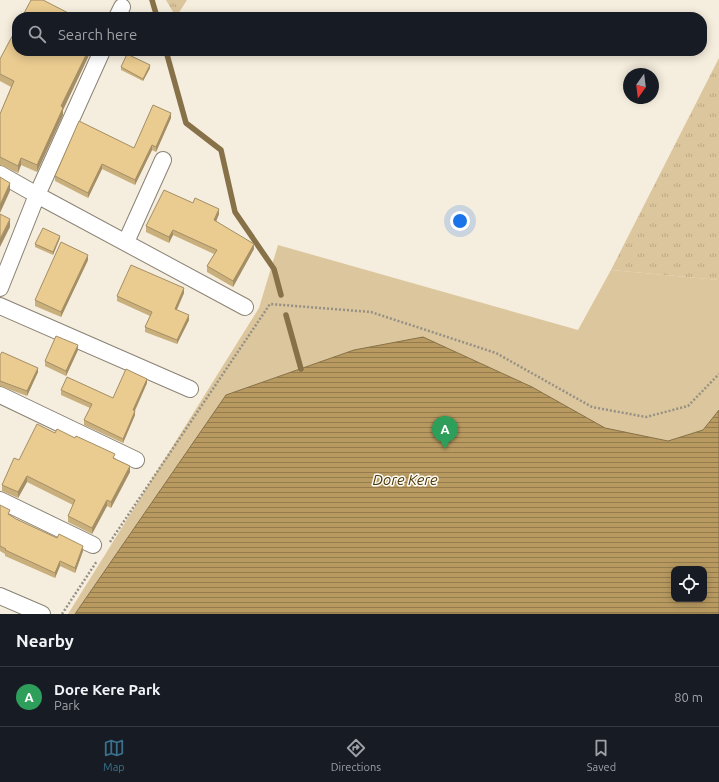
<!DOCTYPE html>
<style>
:root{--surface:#171b24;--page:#242831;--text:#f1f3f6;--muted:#9ea1a6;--line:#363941;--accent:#3a708c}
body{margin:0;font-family:Ubuntu,sans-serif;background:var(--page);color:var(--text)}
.controls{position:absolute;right:12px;bottom:12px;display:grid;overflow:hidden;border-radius:8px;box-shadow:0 2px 10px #0003}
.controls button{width:36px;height:36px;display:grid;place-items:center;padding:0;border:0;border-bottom:1px solid var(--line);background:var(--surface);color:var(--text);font:20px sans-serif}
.compass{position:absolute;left:623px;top:68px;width:36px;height:36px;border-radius:50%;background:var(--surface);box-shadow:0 2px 10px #0003;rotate:194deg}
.you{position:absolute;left:460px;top:221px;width:14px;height:14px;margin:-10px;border:3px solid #fff;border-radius:50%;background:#1a73e8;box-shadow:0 0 0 6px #1a73e833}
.badge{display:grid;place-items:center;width:26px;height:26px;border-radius:50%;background:var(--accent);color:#fff;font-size:13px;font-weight:700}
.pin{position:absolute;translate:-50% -33px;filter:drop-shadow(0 1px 2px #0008)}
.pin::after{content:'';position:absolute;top:21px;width:14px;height:12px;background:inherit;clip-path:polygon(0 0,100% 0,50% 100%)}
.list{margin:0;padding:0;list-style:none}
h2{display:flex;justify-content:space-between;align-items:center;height:52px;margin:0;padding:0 16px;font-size:17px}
h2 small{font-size:13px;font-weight:400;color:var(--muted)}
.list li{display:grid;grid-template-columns:26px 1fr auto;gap:12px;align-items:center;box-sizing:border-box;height:60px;padding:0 16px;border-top:1px solid var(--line)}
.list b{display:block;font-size:15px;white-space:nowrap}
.list p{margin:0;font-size:13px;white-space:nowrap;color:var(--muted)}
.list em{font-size:13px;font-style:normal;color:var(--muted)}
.icon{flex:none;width:22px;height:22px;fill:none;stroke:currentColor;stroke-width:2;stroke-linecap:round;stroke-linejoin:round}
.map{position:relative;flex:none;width:719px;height:614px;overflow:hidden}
.search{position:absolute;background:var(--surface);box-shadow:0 2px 10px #0003;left:12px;right:12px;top:12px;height:44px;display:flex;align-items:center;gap:10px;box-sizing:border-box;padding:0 14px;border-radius:16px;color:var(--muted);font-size:15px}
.sheet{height:112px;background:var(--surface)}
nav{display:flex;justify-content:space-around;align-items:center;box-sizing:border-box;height:56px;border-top:1px solid var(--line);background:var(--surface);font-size:11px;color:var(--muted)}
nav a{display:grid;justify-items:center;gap:2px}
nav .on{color:var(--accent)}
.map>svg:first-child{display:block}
.grass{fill:url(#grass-tufts)}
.park{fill:#dcc69d;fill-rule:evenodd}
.water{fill:url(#water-rules);stroke:#877148;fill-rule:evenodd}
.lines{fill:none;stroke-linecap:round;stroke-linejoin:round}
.stream{stroke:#877148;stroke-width:5.5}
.minor-casing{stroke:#8a8274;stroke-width:18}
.path{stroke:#969084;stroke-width:2.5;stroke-dasharray:2 2;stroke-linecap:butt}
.minor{stroke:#fff;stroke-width:16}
.wall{fill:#c9af7c}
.shaded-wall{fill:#a48e65}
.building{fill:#eacb90;stroke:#a48e65}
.labels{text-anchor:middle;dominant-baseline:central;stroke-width:3;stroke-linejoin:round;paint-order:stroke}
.water-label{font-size:15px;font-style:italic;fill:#4d3807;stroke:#fefbf4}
</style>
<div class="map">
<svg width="719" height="614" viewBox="0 0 719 614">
<defs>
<pattern id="grass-tufts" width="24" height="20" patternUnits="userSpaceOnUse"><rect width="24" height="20" fill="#dcc69d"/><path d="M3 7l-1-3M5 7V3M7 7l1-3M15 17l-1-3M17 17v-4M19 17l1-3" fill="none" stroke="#bca986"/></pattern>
<pattern id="water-rules" width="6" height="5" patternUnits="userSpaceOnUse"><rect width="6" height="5" fill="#b89a61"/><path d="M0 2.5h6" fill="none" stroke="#947c4e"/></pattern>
</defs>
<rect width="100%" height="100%" fill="#f5eddd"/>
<!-- grass -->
<path class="grass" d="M166 0H187L176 17Z
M719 58V280L611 270Z"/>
<!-- park -->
<path class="park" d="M278 245 578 330 611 270 719 280V614H68L259 308ZM674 569H704V599H674Z"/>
<!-- water -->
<path class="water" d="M423 337 532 387 605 428 668 441 703 430 719 410V614H75L226 395 354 350ZM674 569H704V599H674Z"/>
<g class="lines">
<!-- stream -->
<path class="stream" d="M152 0 157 17
M166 51 186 123 221 150 235 212 274 269 281 295
M286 315 301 369"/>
<defs>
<path id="minor" d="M117 17 122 7
M0 174 37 195 102 51
M126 242 163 160
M0 288 37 195 245 307
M0 306 190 389
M0 395 136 460
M0 500 93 545
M0 596 42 614"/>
</defs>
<!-- minor casing -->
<use href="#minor" class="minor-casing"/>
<!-- path -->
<path class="path" d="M110 542 270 304 371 312 496 353 592 407 646 417 688 406 719 374
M62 614 97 561"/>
<!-- minor -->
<use href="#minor" class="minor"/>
</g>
<!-- wall -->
<path class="wall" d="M17 51H91L63 110V115L37 172 21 165 18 173 0 165V114L11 87 0 81V59Z
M121 67 150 68 143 81 121 70Z
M171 118 156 152 152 150 135 185 102 169 88 198 55 181V176L134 148Z
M193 203 219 214 216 222 254 249 233 287 207 272V266L214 254 173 235 169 243 146 232V226Z
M60 238 53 255 35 247V244Z
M88 260 61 317 35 306V300Z
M184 293 177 310 189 320 177 344 145 332V327L150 316 117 301V296Z
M78 350 66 376 45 366V361Z
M0 355 38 372 27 396 0 386Z
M147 383 135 411V415L123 443 84 425V420L90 408 61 395V390L113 398Z
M55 433 115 458 130 472 111 508 107 506 92 534 68 522V516L73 505 27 482 18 498 2 491V485L19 460Z
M0 505 10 515 16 519 83 551 75 573 60 566 55 578 5 556V554L0 551Z"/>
<!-- shaded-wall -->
<path class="shaded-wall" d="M88 51H91L63 110V115L37 172V165L61 106Z
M150 65V68L143 81V79Z
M171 113V118L156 152V147Z
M152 145V150L135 185V180Z
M21 158V165L18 173V166Z
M102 164V169L88 198V193Z
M10 183V191L0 213V205Z
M219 209V214L214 226V220Z
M10 219V227L0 247V239Z
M173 230V235L169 243V237Z
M60 236V238L53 255V252Z
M254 244V249L233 287V281Z
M88 255V260L61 317V312Z
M184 288V293L175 313V309Z
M189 315V320L177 344V340Z
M78 345V350L66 376V371Z
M38 368V372L27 396V391Z
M147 379V383L133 414V410Z
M135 411V415L123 443V439Z
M130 466V472L111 508V502Z
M27 476V482L18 498V492Z
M107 500V506L92 534V528Z
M83 546V551L75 573V568Z
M60 561V566L55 578V573Z"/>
<!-- building -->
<path class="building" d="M31 0H43L76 17H22Z
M17 27V51H88L61 106 63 108 37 165 21 158 18 166 0 157V114L14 81 0 74V59Z
M127 54 150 65 143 79 121 67Z
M153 105 171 113 156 147 152 145 135 180 102 164 88 193 55 176 79 121 134 148Z
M0 177 10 183 0 205Z
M164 190 193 203 195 198 219 209 214 220 254 244 233 281 207 266 217 250 173 230 169 237 146 226Z
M0 214 10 219 0 239Z
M43 228 60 236 53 252 35 244Z
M61 242 88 255 61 312 35 300Z
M131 265 184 288 175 309 189 315 177 340 145 327 152 312 117 296Z
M56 336 78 345 66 371 45 361Z
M2 352 38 368 27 391 0 381V355Z
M126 369 147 379 133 410 135 411 123 439 84 420 92 404 61 390 67 377 113 398Z
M37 424 55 433 57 429 75 438 76 436 115 454 113 458 130 466 111 502 107 500 92 528 68 516 75 500 27 476 18 492 2 485 14 458 19 460Z
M0 505 10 510 8 514 16 519 57 538 59 534 83 546 75 568 60 561 55 573 5 550 6 549 0 546Z"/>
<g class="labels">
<!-- water labels -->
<g class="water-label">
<text x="405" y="479">Dore Kere</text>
</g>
</g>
</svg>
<div class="controls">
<button><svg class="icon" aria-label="locate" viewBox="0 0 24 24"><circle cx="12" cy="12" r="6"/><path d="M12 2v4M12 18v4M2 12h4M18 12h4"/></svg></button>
</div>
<svg class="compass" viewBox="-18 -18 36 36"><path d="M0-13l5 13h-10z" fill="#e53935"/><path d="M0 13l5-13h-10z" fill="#9ea1a6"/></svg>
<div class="you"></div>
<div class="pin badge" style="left:445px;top:449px;background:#2e9e5b">A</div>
<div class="search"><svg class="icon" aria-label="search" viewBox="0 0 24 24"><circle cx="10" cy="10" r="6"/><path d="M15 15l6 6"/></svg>Search here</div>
</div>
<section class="sheet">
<h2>Nearby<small></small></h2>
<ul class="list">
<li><span class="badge" style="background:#2e9e5b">A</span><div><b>Dore Kere Park</b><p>Park</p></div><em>80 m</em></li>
</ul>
</section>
<nav>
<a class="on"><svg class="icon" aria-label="map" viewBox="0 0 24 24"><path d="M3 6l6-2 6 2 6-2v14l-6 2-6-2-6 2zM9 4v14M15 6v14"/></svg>Map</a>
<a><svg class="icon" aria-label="directions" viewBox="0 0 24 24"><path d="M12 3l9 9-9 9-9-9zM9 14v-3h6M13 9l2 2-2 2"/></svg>Directions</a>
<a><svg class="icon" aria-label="saved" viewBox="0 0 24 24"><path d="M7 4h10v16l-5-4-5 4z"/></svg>Saved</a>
</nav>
